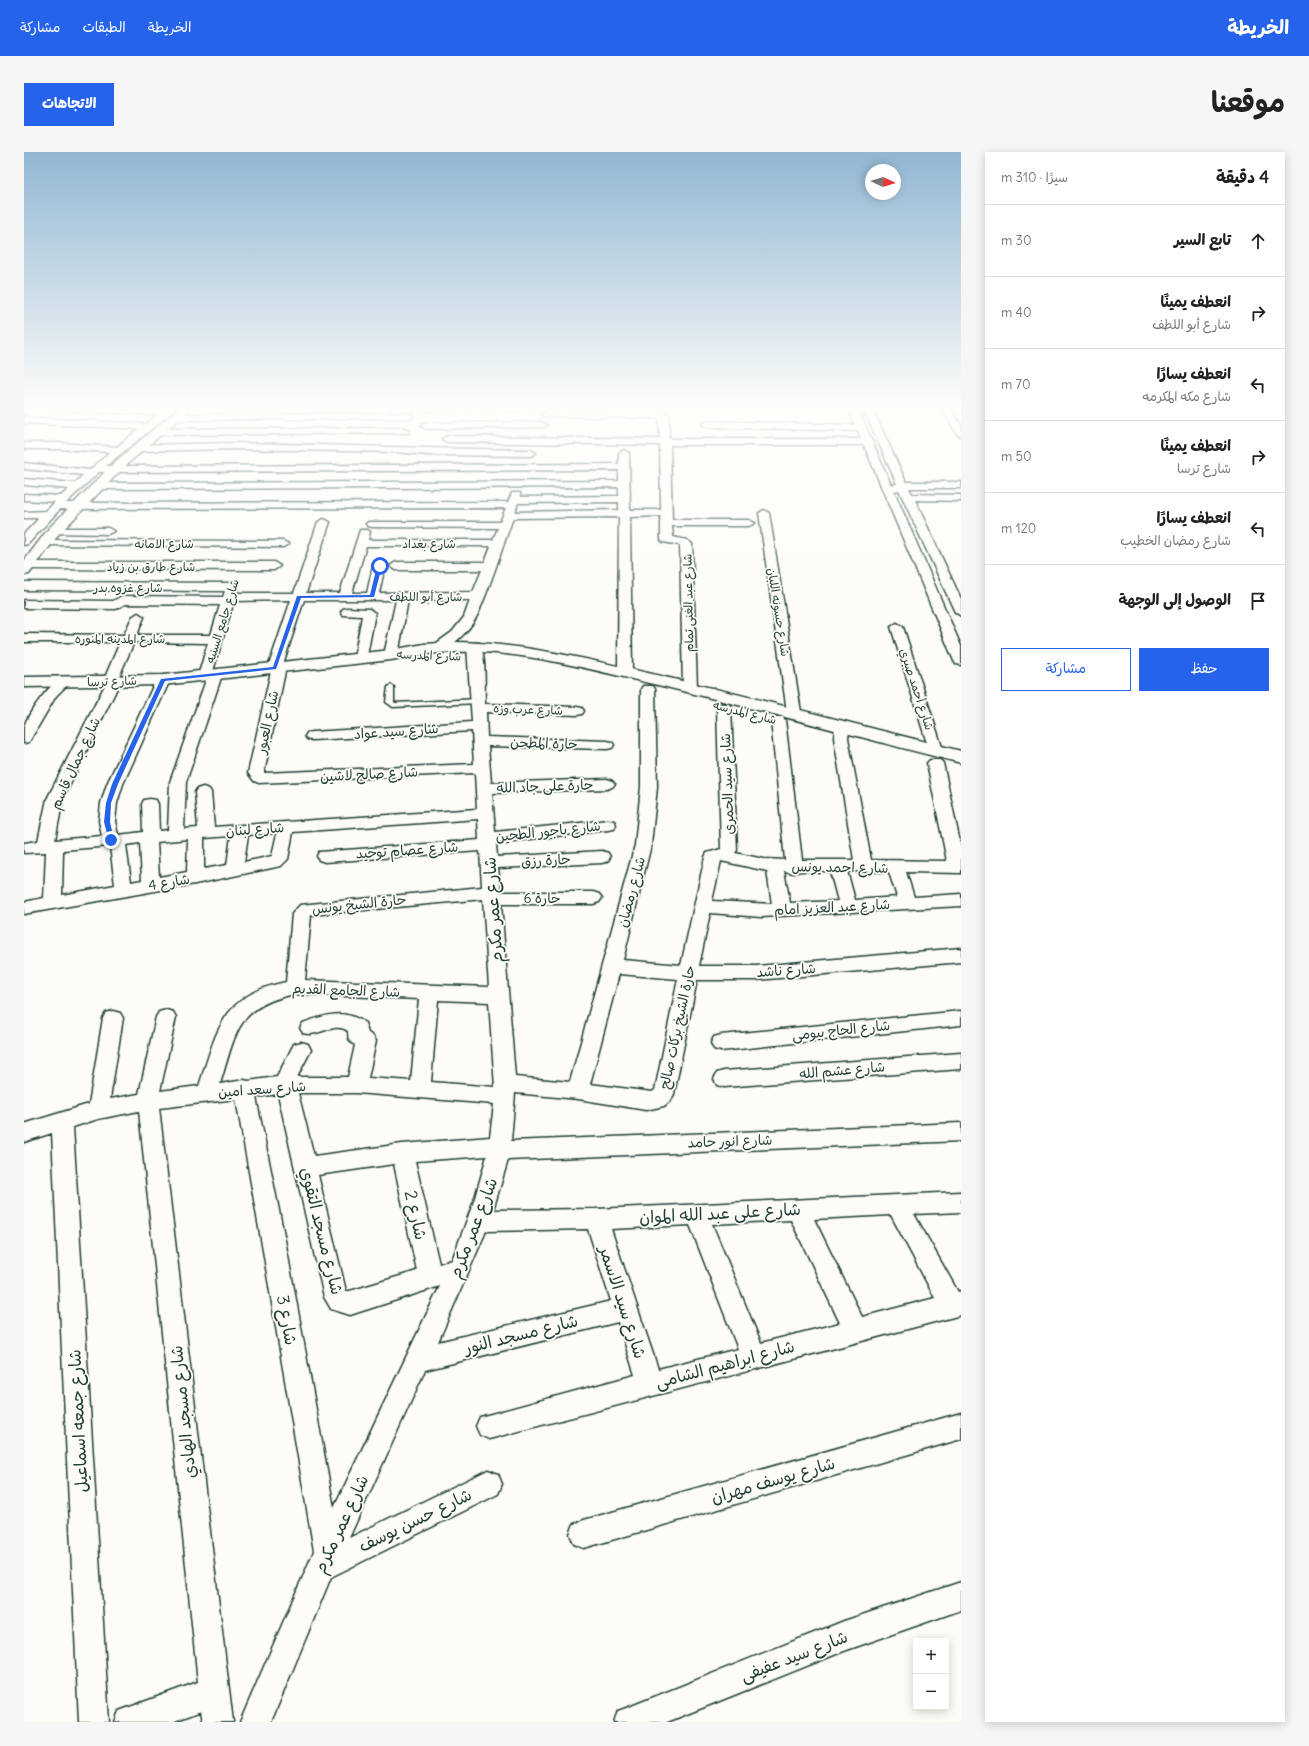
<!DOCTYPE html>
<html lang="ar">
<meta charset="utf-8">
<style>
:root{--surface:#fff;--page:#f6f6f6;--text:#222;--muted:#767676;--line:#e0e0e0;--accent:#2563eb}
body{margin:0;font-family:Delius,"Playpen Sans Arabic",sans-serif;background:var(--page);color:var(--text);direction:rtl}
.controls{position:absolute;right:12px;bottom:12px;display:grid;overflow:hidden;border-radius:0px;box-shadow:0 2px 10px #0003}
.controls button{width:36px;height:36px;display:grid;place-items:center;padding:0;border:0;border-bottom:1px solid var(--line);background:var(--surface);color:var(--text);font:20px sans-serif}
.compass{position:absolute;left:841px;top:12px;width:36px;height:36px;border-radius:50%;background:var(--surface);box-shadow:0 2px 10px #0003;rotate:94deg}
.stop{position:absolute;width:12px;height:12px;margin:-9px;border:3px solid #2563eb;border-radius:50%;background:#fff}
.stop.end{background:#2563eb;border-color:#fff;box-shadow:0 1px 4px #0008}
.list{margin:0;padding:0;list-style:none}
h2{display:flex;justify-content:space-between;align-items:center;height:52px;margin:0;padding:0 16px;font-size:17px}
h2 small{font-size:13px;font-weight:400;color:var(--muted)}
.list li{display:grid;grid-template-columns:26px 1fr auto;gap:12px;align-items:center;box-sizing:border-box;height:72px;padding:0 16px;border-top:1px solid var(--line)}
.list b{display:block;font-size:15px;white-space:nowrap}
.list p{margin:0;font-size:13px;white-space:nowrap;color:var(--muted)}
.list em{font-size:13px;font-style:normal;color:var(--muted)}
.actions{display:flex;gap:8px;padding:12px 16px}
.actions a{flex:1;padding:9px 0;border:1px solid var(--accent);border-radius:0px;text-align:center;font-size:14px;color:var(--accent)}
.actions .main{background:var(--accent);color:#fff}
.icon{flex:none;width:22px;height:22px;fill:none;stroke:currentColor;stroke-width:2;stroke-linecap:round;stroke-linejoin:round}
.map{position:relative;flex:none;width:937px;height:1570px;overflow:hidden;direction:ltr;border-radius:0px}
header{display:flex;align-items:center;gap:24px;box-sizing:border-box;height:56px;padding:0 20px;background:var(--accent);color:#fff}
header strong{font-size:19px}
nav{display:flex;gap:22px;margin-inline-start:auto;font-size:14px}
.intro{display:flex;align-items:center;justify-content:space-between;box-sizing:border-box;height:96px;padding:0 24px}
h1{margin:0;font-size:28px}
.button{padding:10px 18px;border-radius:0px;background:var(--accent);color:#fff;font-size:14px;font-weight:700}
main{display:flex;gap:24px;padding:0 24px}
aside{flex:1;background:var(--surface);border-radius:0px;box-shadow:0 2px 10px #0003}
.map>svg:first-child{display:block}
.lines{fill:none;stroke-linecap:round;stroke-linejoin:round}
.lane-casing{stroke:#1f3d34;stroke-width:3}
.street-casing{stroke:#1f3d34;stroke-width:3}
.secondary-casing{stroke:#1f3d34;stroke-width:3}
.lane{fill:#fdfcf7;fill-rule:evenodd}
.street{fill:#fdfcf7;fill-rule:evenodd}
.secondary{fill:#fdfcf7;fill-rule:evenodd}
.route{fill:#2563eb}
.labels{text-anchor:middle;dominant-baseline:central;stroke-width:3.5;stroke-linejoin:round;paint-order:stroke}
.far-street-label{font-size:12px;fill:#1f3d34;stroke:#fdfcf7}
.street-label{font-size:14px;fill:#1f3d34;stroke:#fdfcf7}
.near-street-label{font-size:17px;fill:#1f3d34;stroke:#fdfcf7}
</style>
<header>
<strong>الخريطة</strong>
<nav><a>الخريطة</a><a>الطبقات</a><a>مشاركة</a></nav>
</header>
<div class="intro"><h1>موقعنا</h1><a class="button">الاتجاهات</a></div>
<main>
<aside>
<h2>4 دقيقة<small>سيرًا · 310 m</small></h2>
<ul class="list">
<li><svg class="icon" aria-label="ahead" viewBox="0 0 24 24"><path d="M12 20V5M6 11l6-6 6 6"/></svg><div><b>تابع السير</b></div><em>30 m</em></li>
<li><svg class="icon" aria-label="right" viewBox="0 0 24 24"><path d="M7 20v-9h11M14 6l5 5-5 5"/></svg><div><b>انعطف يمينًا</b><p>شارع أبو اللطف</p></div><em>40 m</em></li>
<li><svg class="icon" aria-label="left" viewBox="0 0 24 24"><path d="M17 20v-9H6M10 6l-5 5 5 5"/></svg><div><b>انعطف يسارًا</b><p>شارع مكه المكرمه</p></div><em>70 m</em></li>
<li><svg class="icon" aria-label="right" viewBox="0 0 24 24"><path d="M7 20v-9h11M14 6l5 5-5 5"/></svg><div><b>انعطف يمينًا</b><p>شارع ترسا</p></div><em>50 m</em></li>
<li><svg class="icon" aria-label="left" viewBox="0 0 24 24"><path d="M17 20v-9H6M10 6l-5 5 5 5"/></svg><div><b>انعطف يسارًا</b><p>شارع رمضان الخطيب</p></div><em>120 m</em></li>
<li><svg class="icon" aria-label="arrive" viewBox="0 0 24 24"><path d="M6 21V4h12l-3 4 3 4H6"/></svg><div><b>الوصول إلى الوجهة</b></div></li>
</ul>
<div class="actions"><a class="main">حفظ</a><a>مشاركة</a></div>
</aside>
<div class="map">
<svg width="937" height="1570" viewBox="0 0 937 1570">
<rect width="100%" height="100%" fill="#fdfcf7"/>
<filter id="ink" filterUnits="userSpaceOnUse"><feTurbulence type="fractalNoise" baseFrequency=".025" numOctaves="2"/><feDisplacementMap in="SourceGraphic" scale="8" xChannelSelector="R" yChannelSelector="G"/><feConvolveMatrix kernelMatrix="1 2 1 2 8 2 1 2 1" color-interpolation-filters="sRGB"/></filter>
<g filter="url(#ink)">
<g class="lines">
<defs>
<path id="lane" d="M0 262H3V263L0 264Z
M367 533 370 535V550L371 551 455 547 459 549 455 551 369 555 362 550 364 535Z"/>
<path id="street" d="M7 254H69L140 258 145 254H155L82 314 595 312V301L600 298 605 301 606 358H637L636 293 423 290 418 287 423 284 636 287 635 266 519 264 517 262 522 259 640 260 645 263V287H837L834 279 683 275 678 272 683 269 831 273 824 254H833L867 333 873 332 838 254H847L882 330H937V336H885L888 342 937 343V349L891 348 937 447V464L931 460 875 338 870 339 937 494V513L932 512 930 509 840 293H646L648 368H725L731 371 725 374H648L649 385 663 388 668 392 673 535 671 538H661L659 535 656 393 639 390 637 388V364L606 365 608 520 606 523H596L594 520 595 365 489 366C477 398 467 433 453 464 446 477 425 502 409 498L407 495 428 480 440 465 446 448H384L374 503 372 506H362L360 503 372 448H280L259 512 262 515 240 621 450 612 448 579 288 588 283 587 281 584 283 581 288 580 448 570 443 494 445 491H455C463 503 460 537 461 552L553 555 558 556 560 559 558 562 553 563 462 560 463 585 583 589 588 590 590 593 588 596 583 597 464 594 467 631 583 627 588 629 591 632 588 635 583 637 468 641 471 680 584 668 590 669 592 673 590 677 584 678 472 691 473 705 578 699 584 701 586 705 584 709 578 711 474 716 477 740H569L575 742 578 746 575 750 569 752H477L491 925 546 930 611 693 617 635V537L619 534H629L631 537 633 635 627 693 599 808 657 813 681 705 683 701 697 697 693 555 695 552H705L707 555 713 698 711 701 740 707 761 708 747 568 749 565H759L761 568 778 708H830L810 586 811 573 813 570H823L825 573 824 586 847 708 923 709 903 611 906 608H916L919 611 937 695V721L882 720 890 745 937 742V754L737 765 686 761 675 814H732L937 796V810L732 828H673L650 942 647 948 640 954 622 958 554 947 491 941 487 989 937 971V989L484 1008 469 1058 572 1057 937 1040V1060L890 1062 934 1140 937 1139V1163L465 1287 456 1283 452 1274 456 1265 611 1223 594 1170 401 1218 325 1386 464 1318 474 1322 478 1332 474 1342 307 1425 247 1570H216L290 1399 238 1093 212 947 135 956 209 1570H179L177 1559 148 1570H91L95 1559 174 1530 115 959 74 967 49 975 85 1570H55L28 981 0 990V972L65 952 79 866 82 861 89 859 96 861 99 866 86 947 115 942 132 865 135 860 142 858 149 860 152 865 136 939 175 934C193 879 197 843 262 830L268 762 276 753 458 735 456 699 301 710 295 708 293 704 295 700 455 688 454 667 269 680 264 707 257 714 171 732 0 762V750L20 746 22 700 0 701V691L14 689 23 647 81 533 79 530 96 490H0V482L100 483 108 465 114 461 120 465 113 483H187L196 453 101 452 92 457 0 456V448L89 449 98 444 199 445 201 439 0 438V430L208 431 214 435 212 441H270L294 370 300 367 306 370 282 441H316L336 378H344L346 380 344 388H469L474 376 348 375 344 374 342 372 344 370H476L482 356 36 357 4 392 0 393V382L15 366H0V360L22 359 31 350 0 348V342L37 344 45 337 0 333V327L51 331 59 323 0 317V311L66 318 86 300 35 297H0V291H35L93 295 115 277 0 271V265L122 272 133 263 11 257ZM595 318V329L76 331 71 334 76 337 595 335V344L497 345 496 341H488L484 350 42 351 75 320ZM595 350V358L491 360 494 351ZM342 394H467L461 410H372L366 414 372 418H458L449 440 355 441 361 414 355 410 349 414 343 441H328ZM267 448 244 516 247 519 224 621 230 629 235 631 451 621 453 657 190 675 187 640 185 637 179 635 173 637 171 640 174 676 160 677 162 630 198 523 196 520 189 519 210 449ZM110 490 184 491 174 524 176 527 182 528 146 630 144 678 135 679 134 652 132 648 126 647 120 648 118 652 119 680 94 683 91 669 93 651 99 632 146 528 144 525H134L132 528 83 632 77 651 75 669 78 684 31 688 39 647 96 530 94 527ZM253 681 248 704 220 710 224 683ZM207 684 203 713 180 717V686ZM164 687 163 720 135 725 133 690ZM116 691 118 728 107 730 102 693ZM86 694 91 733 38 743 39 698ZM697 709 743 719 748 752 688 749ZM760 719 770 721 776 719H806L814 749 766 751ZM823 719 865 720 873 745 831 748ZM459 747 465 835 281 828 287 763ZM595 822 654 827 631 938 628 940 566 932ZM271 842 395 847 387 929 344 926 352 889 349 884 344 881 341 871C321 856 300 863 279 871L276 876 279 881C294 886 310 869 324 879 324 886 325 890 331 893L324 925H273L287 898 284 892 277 890 270 892 253 925 224 929 220 928 196 932C212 881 212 854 271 842ZM414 848 465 850 471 935 407 930ZM274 941H332L470 952 466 985 378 992 290 1004ZM254 942 300 1145 307 1157 326 1163 416 1134 310 1356 262 1093 232 945ZM463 1004 450 1049 428 1108 415 1112 391 1009ZM370 1012 393 1119 326 1139H322L294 1023ZM867 1063 911 1146 838 1165 790 1067ZM767 1068 816 1171 737 1191 688 1072ZM666 1073 714 1197 634 1217 587 1077ZM564 1077 587 1149 414 1190 462 1079Z
M367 254H529L530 255 525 258 370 259 367 258Z
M916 254H925L937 273V284L934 283Z
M385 261 390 264 388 266 151 268 146 265 151 262Z
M518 270 523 273 521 275 402 277 397 274 402 271Z
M381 276 384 277 386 279 384 281 134 283 129 280 134 277Z
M209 291C308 293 408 297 507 298L512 301 507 304 403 303 372 300 209 297 115 299 110 296 115 293Z
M740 358 745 361 777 560 775 563H765L763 560 735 361Z
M30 376H84L90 379 84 382 26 381 24 379 26 377Z
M21 388 259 389 265 392 259 395 17 393 15 391Z
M4 410H250L256 414 250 418 0 417V411Z
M323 456 345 457 351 461 342 509H332L330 506 338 464 319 463 317 460 319 457Z
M873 471 879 475 919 598 917 601H907L905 598 867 475Z
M38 527 43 528 45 531 32 544 5 590 0 591C0 586 0 580 0 576 2 564 26 530 38 527Z
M937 859V873L697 899 690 897 687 891 690 885 697 883Z
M937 901V917L700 935 693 933 690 927 693 921 700 919Z
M937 1261V1287L560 1396 550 1392 546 1382 550 1372 560 1368Z
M937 1430V1458L820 1499 643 1570H590L594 1559 605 1555 820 1469Z"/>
<path id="secondary" d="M158 254H170L101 314 35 382 5 422 0 423V409L25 376 93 308Z
M433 490C505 492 572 509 641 525 740 548 839 574 937 599V611C837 586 738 558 638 534 571 519 502 498 433 500 411 500 389 504 367 508L139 533 0 535V525L139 523 367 498 400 492Z"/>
</defs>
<!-- lane casing -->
<use href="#lane" class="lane-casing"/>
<!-- street casing -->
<use href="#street" class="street-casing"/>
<!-- secondary casing -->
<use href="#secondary" class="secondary-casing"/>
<!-- lane -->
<use href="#lane" class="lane"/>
<!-- street -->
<use href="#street" class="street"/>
<!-- secondary -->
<use href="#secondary" class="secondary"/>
</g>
</g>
<!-- sky -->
<linearGradient id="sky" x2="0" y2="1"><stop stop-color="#91b6d2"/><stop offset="0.54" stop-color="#fefefb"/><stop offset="1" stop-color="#fefefb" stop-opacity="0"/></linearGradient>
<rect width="937" height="474" fill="url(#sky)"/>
<!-- route -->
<path class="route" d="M356 413 358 414 350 445 277 446 252 517 141 529 94 632 87 651 86 670 90 688 85 689 80 670 82 651 88 632 137 527 249 515 273 444 346 443 353 414Z"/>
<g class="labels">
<!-- far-street labels -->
<g class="far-street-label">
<text x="140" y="391">شارع الامانه</text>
<text x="405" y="391">شارع بغداد</text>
<text x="127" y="414">شارع طارق بن زياد</text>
<text x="104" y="435">شارع غزوه بدر</text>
<text x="402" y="444">شارع أبو اللطف</text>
<text transform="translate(664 451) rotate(-91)">شارع عبد الغنى تمام</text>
<text transform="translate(755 460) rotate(81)">شارع حسونه اللبان</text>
<text transform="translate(198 469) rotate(-73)">شارع جامع السنيه</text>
<text x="96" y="486">شارع المدينه المنوره</text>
<text transform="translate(405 503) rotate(2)">شارع المدرسه</text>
<text transform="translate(88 529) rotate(-2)">شارع ترسا</text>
<text transform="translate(893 537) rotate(72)">شارع أحمد صبري</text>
<text transform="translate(504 557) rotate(2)">شارع عرب وزه</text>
<text transform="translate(721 560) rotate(14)">شارع المدرسه</text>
</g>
<!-- street labels -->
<g class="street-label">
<text transform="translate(243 570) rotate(-78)">شارع العبور</text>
<text transform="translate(372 579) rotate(-4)">شارع سيد عواد</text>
<text transform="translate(520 591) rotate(2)">حارة المطحن</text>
<text transform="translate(51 611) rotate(-65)">شارع جمال قاسم</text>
<text transform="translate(345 622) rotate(-3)">شارع صالح لاشين</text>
<text transform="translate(703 632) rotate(-92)">شارع سيد الحمرى</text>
<text transform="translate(521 634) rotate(-2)">حارة على جاد الله</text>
<text transform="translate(231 677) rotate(-4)">شارع لبنان</text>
<text transform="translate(524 679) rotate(-6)">شارع باجور الطحين</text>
<text transform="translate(383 698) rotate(-4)">شارع عصام توحيد</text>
<text transform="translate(522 708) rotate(-3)">حارة رزق</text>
<text transform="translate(816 715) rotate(1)">شارع احمد يونس</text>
<text transform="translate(145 730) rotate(-10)">شارع 4</text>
<text transform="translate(607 740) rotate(-75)">شارع رمضان</text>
<text x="518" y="746">حارة 6</text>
<text transform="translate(335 752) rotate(-6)">حارة الشيخ يونس</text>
<text transform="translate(808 755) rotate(-3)">شارع عبد العزيز امام</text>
<text transform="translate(762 818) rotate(-4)">شارع ناشد</text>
<text transform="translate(322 838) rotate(2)">شارع الجامع القديم</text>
<text transform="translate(653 875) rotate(-78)">حارة الشيخ بركات صالح</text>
<text transform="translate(817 878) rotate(-6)">شارع الحاج بيومى</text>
<text transform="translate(818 918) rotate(-5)">شارع عشم الله</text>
<text transform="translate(238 937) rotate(-4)">شارع سعد امين</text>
<text transform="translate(706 989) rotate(-2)">شارع انور حامد</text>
</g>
<!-- near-street labels -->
<g class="near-street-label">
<text transform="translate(469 758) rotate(-94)">شارع عمر مكرم</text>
<text transform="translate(696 1061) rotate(-3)">شارع على عبد الله الموان</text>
<text transform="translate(392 1063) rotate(77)">شارع 2</text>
<text transform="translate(449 1076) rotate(-69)">شارع عمر مكرم</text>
<text transform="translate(298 1079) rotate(76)">شارع مسجد التقوي</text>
<text transform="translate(599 1150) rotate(72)">شارع سيد الاسمر</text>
<text transform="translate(263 1168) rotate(80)">شارع 3</text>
<text transform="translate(497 1182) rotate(-14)">شارع مسجد النور</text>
<text transform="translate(701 1212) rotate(-15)">شارع ابراهيم الشامى</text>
<text transform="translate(159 1260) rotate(-96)">شارع مسجد الهادي</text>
<text transform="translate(54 1269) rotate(-93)">شارع جمعه اسماعيل</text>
<text transform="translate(749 1328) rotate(-16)">شارع يوسف مهران</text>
<text transform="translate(391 1368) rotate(-26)">شارع حسن يوسف</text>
<text transform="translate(317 1372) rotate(-65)">شارع عمر مكرم</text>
<text transform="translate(770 1504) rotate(-21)">شارع سيد عفيفى</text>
</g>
</g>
</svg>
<div class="controls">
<button>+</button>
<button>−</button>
</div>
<svg class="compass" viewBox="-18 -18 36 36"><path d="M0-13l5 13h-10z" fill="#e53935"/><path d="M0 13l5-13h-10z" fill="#767676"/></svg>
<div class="stop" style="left:356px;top:414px"></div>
<div class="stop end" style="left:87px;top:688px"></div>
</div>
</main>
